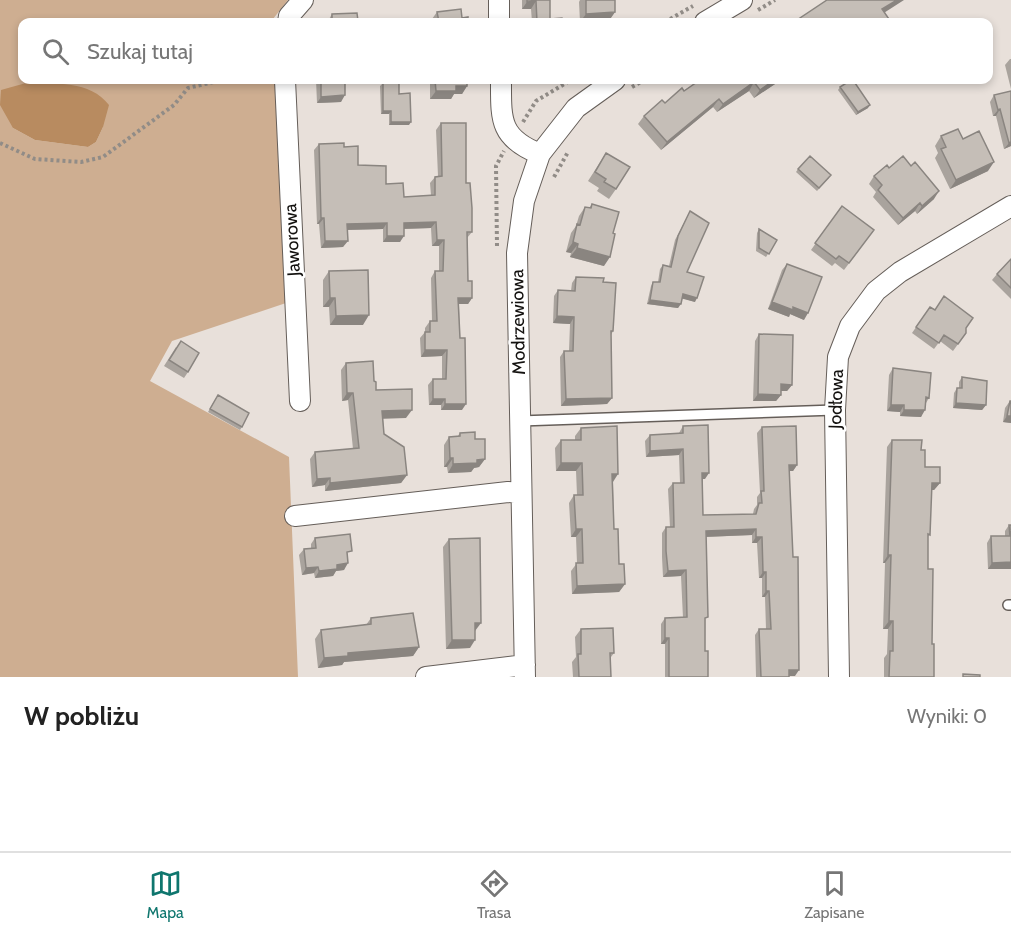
<!DOCTYPE html>
<html lang="pl">
<meta charset="utf-8">
<style>
:root{--surface:#fff;--page:#f2f2f2;--text:#222;--muted:#767676;--line:#e0e0e0;--accent:#0f766e}
body{margin:0;font-family:Cabin,sans-serif;background:var(--page);color:var(--text)}
.list{margin:0;padding:0;list-style:none}
h2{display:flex;justify-content:space-between;align-items:center;height:78px;margin:0;padding:0 24px;font-size:26px}
h2 small{font-size:20px;font-weight:400;color:var(--muted)}
.icon{flex:none;width:33px;height:33px;fill:none;stroke:currentColor;stroke-width:2;stroke-linecap:round;stroke-linejoin:round}
.map{position:relative;flex:none;width:1011px;height:677px;overflow:hidden}
.search{position:absolute;background:var(--surface);box-shadow:0 3px 9px #0003;left:18px;right:18px;top:18px;height:66px;display:flex;align-items:center;gap:15px;box-sizing:border-box;padding:0 21px;border-radius:12px;color:var(--muted);font-size:22px}
.sheet{height:174px;background:var(--surface)}
nav{display:flex;justify-content:space-around;align-items:center;box-sizing:border-box;height:84px;border-top:2px solid var(--line);background:var(--surface);font-size:16px;color:var(--muted)}
nav a{display:grid;justify-items:center;gap:3px}
nav .on{color:var(--accent)}
.map>svg:first-child{display:block}
.green{fill:#ceae91;fill-rule:evenodd}
.water{fill:#b88b60}
.lines{fill:none;stroke-linecap:round;stroke-linejoin:round}
.service-casing{stroke:#655e59;stroke-width:12}
.minor-casing{stroke:#655e59;stroke-width:22}
.path{stroke:#918c87;stroke-width:4;stroke-dasharray:3 3;stroke-linecap:butt}
.service{stroke:#fff;stroke-width:9}
.minor{stroke:#fff;stroke-width:20}
.wall{fill:#a9a39d}
.shaded-wall{fill:#8a8580}
.building{fill:#c5beb7;stroke:#8a8580;stroke-width:1.5}
.labels{text-anchor:middle;dominant-baseline:central;stroke-width:5;stroke-linejoin:round;paint-order:stroke}
.street-label{font-size:18px;fill:#13110f;stroke:#fff}
</style>
<div class="map">
<svg width="1011" height="677" viewBox="0 0 1011 677">
<rect width="100%" height="100%" fill="#e8e0da"/>
<!-- green -->
<path class="green" d="M0 0H288L273 19V22H22V80H275L286 303 172 341 150 381 289 457 298 677H0ZM103 127 96 142 88 147 35 140 13 128Z"/>
<!-- water -->
<path class="water" d="M26 83C55 84 90 80 109 105L103 127 96 142 88 147 35 140 13 128 0 105 1 90Z"/>
<g class="lines">
<defs>
<path id="service" d="M520 421 835 410
M1008 605H1011"/>
<path id="minor" d="M499 0V22
M288 22 289 16 303 0
M705 22 742 0
M285 80 300 401
M501 80C501 119 499 138 540 154
M295 516 508 492 521 493
M426 677 525 665
M525 677 517 253 524 201 540 154 576 108 615 80
M839 677 835 410 838 357 850 326 876 291 900 272 1011 206"/>
</defs>
<!-- service casing -->
<use href="#service" class="service-casing"/>
<!-- minor casing -->
<use href="#minor" class="minor-casing"/>
<!-- path -->
<path class="path" d="M758 10 775 0
M665 22 693 6
M632 87 644 80
M523 122 536 101 571 80
M0 143 35 159 81 162 103 157 174 105 188 88 222 80
M554 177 568 152
M497 246 496 166 504 151"/>
<!-- service -->
<use href="#service" class="service"/>
<!-- minor -->
<use href="#minor" class="minor"/>
</g>
<!-- wall -->
<path class="wall" d="M522 0H550V19L563 22H532L531 9H522Z
M580 0H615V12L608 22H580L579 2Z
M437 12 462 18 468 22H432V19Z
M332 14 358 21 364 22H328V21Z
M1010 59H1011V89L1005 65Z
M316 80H345L341 102 317 103Z
M430 80H467V86L462 94H454L451 99H430Z
M700 80H781L754 98 749 91 717 112 713 107 661 150 638 124 644 116 665 103Z
M383 83 399 94 409 125H389V114H381L380 86Z
M840 87 868 108 856 115 838 90Z
M1011 91V146L1004 149 996 116H993L990 102 994 95Z
M441 123 466 183 472 232 467 238 468 281 472 298 468 304H459L462 410H441V405H429L428 385 433 379H442V356L421 357 420 338 425 332V328L430 321H432L431 278 435 271H439V246H432L431 228 404 229 400 242H383V229L348 230 343 247 321 248 319 224H317L314 150 319 144 344 147 358 165 404 197 431 195 430 183 435 177 438 176 436 130Z
M941 136 963 139 988 171 950 189 935 158 938 153 935 146Z
M606 153 616 189 609 199 597 191 599 188 588 181Z
M889 168 934 199 917 214 915 211 898 225 873 197 876 192 869 184 874 176Z
M798 169 829 178 817 191 796 172Z
M592 204 604 266 570 257 571 253 566 252 571 233 576 226 579 216 585 207 589 208Z
M842 206 874 230 844 270 835 263 832 266 811 250Z
M690 211 687 272 695 302 682 298 678 308 647 304 651 286 653 282H658L660 269 663 265 669 266 675 240Z
M759 229 777 240 766 257 756 251 757 233Z
M1011 259V299L992 280 997 274Z
M787 264 804 320 790 314 789 317 768 309 782 270Z
M329 271 363 325H330L329 307H323V280Z
M576 277 603 282 613 331 611 335 612 398 607 404 561 406 560 357 564 351H569L570 324 553 323 554 296 558 290 571 291 572 283Z
M930 307 966 328V333L953 351 940 341 934 349 912 333Z
M759 334 792 385 787 391H781V395L776 401H753L755 341Z
M176 347 188 372 184 378 164 366Z
M346 363 374 381 376 390 406 418H383L384 434 407 475 401 483 325 491V485L312 487 310 459 315 452 353 449 348 400 342 401 341 370Z
M893 368 929 398 926 403 921 417 900 416V412L887 411 889 375Z
M962 377 986 405 982 410 953 408 954 393 957 388H959V382Z
M216 398 242 427 240 430 208 412Z
M1010 401H1011V423L1003 422 1005 408Z
M683 426 705 479H703V515L753 514 754 509 757 505V497L760 493 757 433 762 427 797 465 793 471H789L795 676H789V677H756L755 635 759 629H766L765 597H762V578H759L757 543H752V535L706 537 705 651 708 677H665V644H661V624L665 618H683L681 576 663 577 662 557V533L666 527H670L668 489 673 483H680L679 455 646 457 645 441 650 435 679 433Z
M581 428 613 482 614 529 619 564 625 584 619 592 572 594 571 571 577 563 576 537H571L569 503 574 495H577L576 471H556L555 448 561 440H575V436Z
M460 433 475 439 485 459 479 467 474 468 471 472 448 473 447 467H444V445L449 437H457Z
M892 440 925 467 940 483 934 490H931L928 538V569L934 677H884V658L887 654 888 629H883L885 563H883L887 447Z
M1009 525H1011V569H988L987 543 991 536H1005V531Z
M315 538 347 558 344 570 336 571 333 576 315 578 314 573 302 575 299 555 304 549 311 548V544Z
M449 539 470 648 446 649 443 547Z
M371 618 419 647 413 656 344 662 342 665 318 668 315 639 321 630 366 625Z
M581 629 614 653 611 657V677H573L572 662 576 657 575 637Z"/>
<!-- shaded-wall -->
<path class="shaded-wall" d="M897 0H904L876 18 882 9Z
M536 1 531 9H522L527 2Z
M615 12 608 22H580L586 14Z
M774 80H781L754 98 760 90Z
M754 82 749 91 717 112 723 104Z
M456 86H467L462 94H454L451 99H430L436 91Z
M345 95 341 102 317 103 321 97Z
M719 99 713 107 661 150 667 142Z
M870 105 868 108 856 115 858 112Z
M1000 109 996 116H993L998 110Z
M383 111H391L389 114H381Z
M391 122H411L409 125H389Z
M1011 142V146L1004 149 1009 143Z
M994 162 988 171 950 189 956 180Z
M939 191 934 199 917 214 922 206Z
M920 203 915 211 898 225 903 218Z
M321 218H324L319 224H317Z
M436 222 431 228 399 229 404 223Z
M387 223 383 229 343 230 347 224Z
M387 236H404L400 242H383Z
M437 240H444L439 246H432Z
M325 241H348L343 247 321 248Z
M573 242 578 244 571 253 566 252Z
M577 248 610 257 604 266 570 257Z
M683 294 697 298 695 302 680 298Z
M330 298H335L329 307H323Z
M458 298H472L468 304H454Z
M650 300 681 304 678 308 647 304Z
M772 302 793 307 808 313 804 320 790 314 789 317 768 309Z
M369 315 363 325H330L336 316Z
M557 316 574 317 570 324 553 323Z
M425 350H447L442 356 421 357Z
M781 384 792 385 787 391H776Z
M347 393H353L348 400 342 401Z
M758 394 781 395 776 401H753Z
M612 398 607 404 561 406 566 399Z
M433 399H445L441 405H429Z
M956 403 986 405 982 410 953 408Z
M445 404H466L462 410H441Z
M891 405H904L900 412 887 411Z
M412 410 406 418 377 419 382 411Z
M904 410H925L921 417 900 416Z
M1007 416H1011V423L1003 422Z
M683 449 679 455 646 457 650 451Z
M450 458H453L447 467H444Z
M485 459 479 467 474 468 471 472 448 473 453 464 477 460Z
M561 463H582L576 471H556Z
M789 465H797L793 471H785Z
M702 473H709L705 479H698Z
M612 474H618L613 482H606Z
M407 475 401 483 325 491 330 483Z
M330 478 325 485 312 487 317 479Z
M932 483H940L934 490H926Z
M576 529H582L576 537H571Z
M756 529 752 535 702 537 706 531Z
M756 537H762L757 543H752Z
M888 555H891L885 563H883Z
M1011 562V569H988L992 563Z
M348 563 344 570 336 571 333 576 315 578 319 571 337 565Z
M318 567 314 573 302 575 306 568Z
M686 570 681 576 663 577 668 571Z
M763 572H766L762 578H759Z
M625 584 619 592 572 594 577 586Z
M766 591H769L765 597H762Z
M889 621H893L888 629H883Z
M475 623H481L475 631Z
M665 638H669L665 644H661Z
M452 640H475L470 648 446 649Z
M419 647 413 656 344 662 342 665 318 668 324 658 348 653Z
M789 670H799L795 676H785Z"/>
<!-- building -->
<path class="building" d="M527 0H550V19L562 18 563 22H537L536 1 527 2Z
M586 0H615V12L586 14Z
M827 0H897L882 9 891 22H794Z
M461 9 462 18 468 17V22H439L437 12Z
M357 13 358 21 364 22H332V14Z
M321 80H345V95L321 97Z
M435 80H467V86H456V91H436Z
M700 80H774L760 90 754 82 723 104 719 99 667 142 644 116 662 100 665 103 682 88 684 91Z
M851 80H853L870 105 858 112 840 87Z
M383 83H399V94L410 93 411 122H391V111H383Z
M1011 91V142L1009 143 1000 109 998 110 994 95Z
M441 123H466V183H470L472 208V232H467L468 281H472V298H458L460 338H465L466 404H445V399H433V379H446L447 350H425V332H430V321H437L435 271H443L444 240H437L436 222 404 223V236H387V223L347 224 348 241H325L324 218H321L319 144 344 143V147L358 146V165L386 166V184L403 183 404 197 435 195V177L442 176Z
M958 129 963 139 979 131 994 162 956 180 941 149 946 147 941 136Z
M606 153 630 167 616 189 604 182 606 179 595 172Z
M810 156 831 175 819 188 798 169Z
M903 156 911 166 915 162 939 191 922 206 920 203 903 218 878 190 882 185 874 176 887 165 889 168Z
M592 204 619 212 613 233 615 234 610 257 577 248 578 244 573 242 577 224 580 225 585 207 591 208Z
M842 206 874 230 849 263 839 256 836 259 815 243Z
M690 211 709 223 687 272 704 277 697 298 683 294 681 304 650 300 653 282H660L663 265 671 267 678 236Z
M759 229 777 240 769 254 759 248Z
M1011 259V288L997 274Z
M787 264 822 277 808 313 793 307V310L772 302Z
M368 270 369 315 336 316 335 298H330L329 271Z
M576 277 604 278 603 282 616 283 613 331H611L612 398 566 399 564 351H573L574 317 557 316 558 290 575 291Z
M944 296 973 318 966 328V333L958 344 944 335 939 343 916 327 930 307 935 310Z
M759 334 793 335 792 385 781 384V395L758 394Z
M181 341 199 353 188 372 169 360Z
M373 361 374 381 376 382V390L412 389V410L382 411 384 434 404 447 407 475 330 483V478L317 479 315 452 359 448 353 393H347L346 363Z
M893 368 931 373 929 398 926 397 925 410H904V405H891Z
M962 377 987 381 986 405 956 403 957 388H962Z
M218 395 249 413 242 427 210 409Z
M1010 401H1011V416H1007Z
M708 425 709 473H702L703 515 756 514 759 503H762L761 491H764L762 427 796 426 797 465H789L793 557H798L799 670H789V677H761L759 629H771L769 591H766V572H763L762 537H756V529L706 531 708 617 705 618V651H708V677H669V638H665V618L687 617 686 570 668 571 666 551V527H674L673 483H684L683 449 650 451V435L683 433V426Z
M617 426 618 474H612L614 529H618L619 564H624L625 584 577 586 576 563H583L582 529H576L574 495H583L582 463H561V440H581V428Z
M475 432V439H485V459L477 460V463L453 464V458H450L449 437 460 436V433Z
M892 440H922L921 450H925V467H940V483H932L930 535 928 534V569H933L932 644H934V677H889L890 651H893V621H889L891 555H888Z
M1009 525H1011V562L992 563 991 536H1010Z
M350 534 352 551 347 552 348 563 337 565V569L319 571 318 567 306 568 304 549 316 548 315 538Z
M480 538 481 623H475V640H452L449 539Z
M413 613 419 647 348 653V656L324 658 321 630 371 624V618Z
M613 628 614 653H610L611 677H579L578 654H581V629Z
M963 674 980 675V677H963Z"/>
<g class="labels">
<!-- street labels -->
<g class="street-label">
<text transform="translate(292 240) rotate(-93)">Jaworowa</text>
<text transform="translate(518 322) rotate(-91)">Modrzewiowa</text>
<text transform="translate(836 399) rotate(-88)">Jodłowa</text>
</g>
</g>
</svg>
<div class="search"><svg class="icon" aria-label="search" viewBox="0 0 24 24"><circle cx="10" cy="10" r="6"/><path d="M15 15l6 6"/></svg>Szukaj tutaj</div>
</div>
<section class="sheet">
<h2>W pobliżu<small>Wyniki: 0</small></h2>
<ul class="list">
</ul>
</section>
<nav>
<a class="on"><svg class="icon" aria-label="map" viewBox="0 0 24 24"><path d="M3 6l6-2 6 2 6-2v14l-6 2-6-2-6 2zM9 4v14M15 6v14"/></svg>Mapa</a>
<a><svg class="icon" aria-label="directions" viewBox="0 0 24 24"><path d="M12 3l9 9-9 9-9-9zM9 14v-3h6M13 9l2 2-2 2"/></svg>Trasa</a>
<a><svg class="icon" aria-label="saved" viewBox="0 0 24 24"><path d="M7 4h10v16l-5-4-5 4z"/></svg>Zapisane</a>
</nav>
